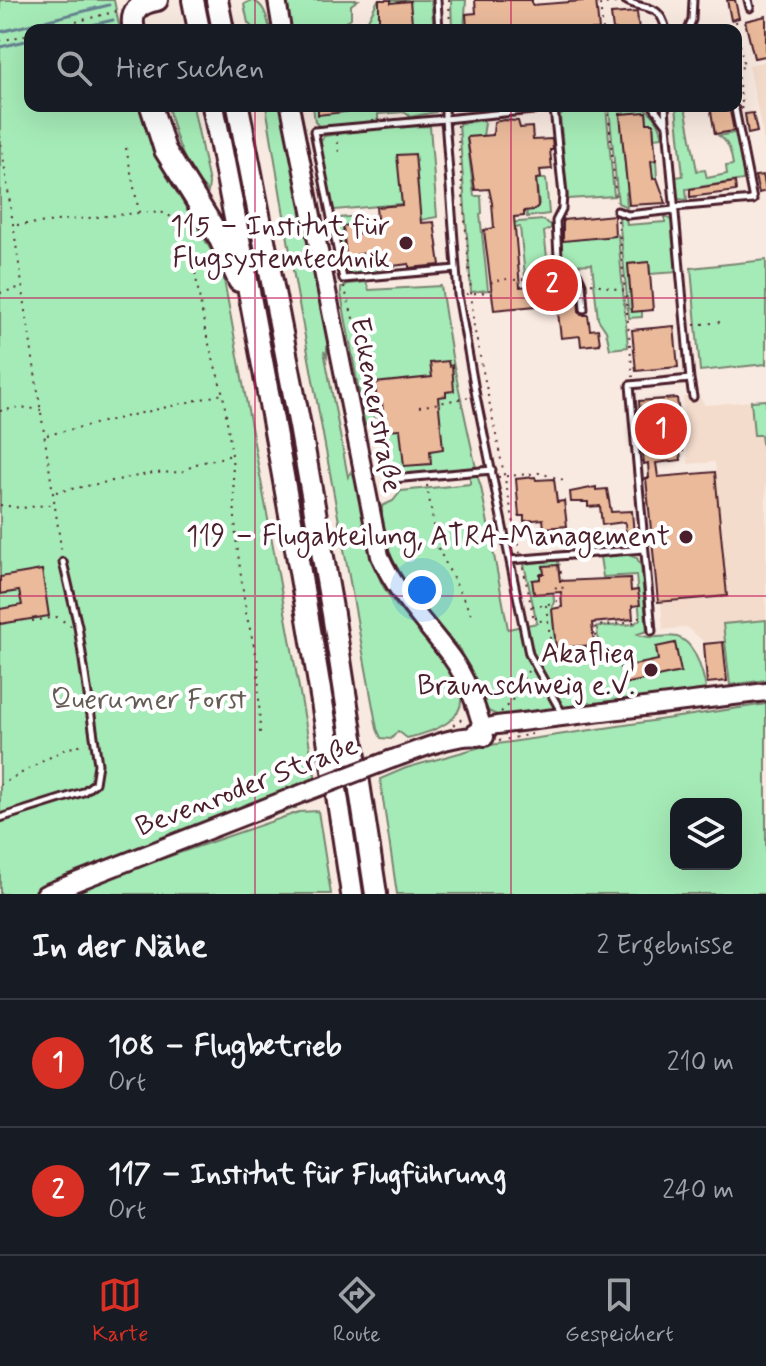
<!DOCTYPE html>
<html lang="de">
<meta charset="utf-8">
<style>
:root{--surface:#171b24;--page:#242831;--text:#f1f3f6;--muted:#9ea1a6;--line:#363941;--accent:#d93025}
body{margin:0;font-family:Mynerve,sans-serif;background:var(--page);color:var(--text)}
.controls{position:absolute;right:24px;bottom:24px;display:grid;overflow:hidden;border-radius:16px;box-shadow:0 8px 32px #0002}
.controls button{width:72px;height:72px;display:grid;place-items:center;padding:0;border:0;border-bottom:2px solid var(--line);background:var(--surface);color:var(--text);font:40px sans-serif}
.you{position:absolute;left:422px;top:590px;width:28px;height:28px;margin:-20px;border:6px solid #fff;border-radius:50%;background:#1a73e8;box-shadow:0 0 0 12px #1a73e833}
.badge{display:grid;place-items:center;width:52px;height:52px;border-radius:50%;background:var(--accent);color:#fff;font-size:26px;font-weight:700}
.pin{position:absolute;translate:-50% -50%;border:4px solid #fff;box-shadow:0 2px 8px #0006}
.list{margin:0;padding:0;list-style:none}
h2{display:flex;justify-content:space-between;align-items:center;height:104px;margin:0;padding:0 32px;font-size:34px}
h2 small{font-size:26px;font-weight:400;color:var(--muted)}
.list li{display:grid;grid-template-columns:52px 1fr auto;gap:24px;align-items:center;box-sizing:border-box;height:128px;padding:0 32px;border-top:2px solid var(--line)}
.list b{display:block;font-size:30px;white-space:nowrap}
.list p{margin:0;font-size:26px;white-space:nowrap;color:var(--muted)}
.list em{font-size:26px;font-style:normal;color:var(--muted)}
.icon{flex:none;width:44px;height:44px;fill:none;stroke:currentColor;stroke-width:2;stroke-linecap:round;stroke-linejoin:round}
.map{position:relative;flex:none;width:766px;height:894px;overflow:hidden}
.search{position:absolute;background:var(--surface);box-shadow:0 8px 32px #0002;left:24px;right:24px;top:24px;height:88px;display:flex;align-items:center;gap:20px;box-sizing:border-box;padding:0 28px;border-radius:16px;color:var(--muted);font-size:30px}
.sheet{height:360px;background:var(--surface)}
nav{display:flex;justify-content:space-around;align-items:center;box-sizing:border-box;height:112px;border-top:2px solid var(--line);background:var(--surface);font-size:22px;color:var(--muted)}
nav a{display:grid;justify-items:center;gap:4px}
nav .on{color:var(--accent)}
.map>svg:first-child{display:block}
.built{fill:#f4dccc}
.green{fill:#a5ebb7;stroke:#788571;stroke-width:2;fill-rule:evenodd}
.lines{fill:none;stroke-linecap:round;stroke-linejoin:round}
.stream{stroke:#668490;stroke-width:3}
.building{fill:#eaba9b;stroke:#4a1f2b;stroke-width:2}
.lane-casing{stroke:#4a1f2b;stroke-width:11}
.secondary-casing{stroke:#4a1f2b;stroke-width:22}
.highway-casing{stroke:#4a1f2b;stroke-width:26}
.path{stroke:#4a1f2b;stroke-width:2;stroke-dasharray:2 6;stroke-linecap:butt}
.lane{stroke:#fff;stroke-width:5}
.secondary{stroke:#fff;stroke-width:16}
.highway{stroke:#fff;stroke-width:20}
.secondary-bridge-casing{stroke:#4a1f2b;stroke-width:22;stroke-linecap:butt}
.path-bridge{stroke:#4a1f2b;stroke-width:2;stroke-dasharray:2 6;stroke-linecap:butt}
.secondary-bridge{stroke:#fff;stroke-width:16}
.grid{fill:none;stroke:#c2185b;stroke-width:2;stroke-opacity:0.55}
.poi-dot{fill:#4a1f2b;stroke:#fff;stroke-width:3}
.labels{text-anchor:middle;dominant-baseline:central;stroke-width:8;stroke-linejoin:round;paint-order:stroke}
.poi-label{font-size:28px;fill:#4a1f2b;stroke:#fff;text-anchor:end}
.street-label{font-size:28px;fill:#4a1f2b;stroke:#fff}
.park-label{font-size:28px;fill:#655c55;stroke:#fff}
</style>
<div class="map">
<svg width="766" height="894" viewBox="0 0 766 894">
<rect width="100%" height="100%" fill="#f9eae1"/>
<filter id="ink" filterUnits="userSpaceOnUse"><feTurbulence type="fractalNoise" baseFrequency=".0125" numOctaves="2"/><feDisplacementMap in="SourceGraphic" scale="16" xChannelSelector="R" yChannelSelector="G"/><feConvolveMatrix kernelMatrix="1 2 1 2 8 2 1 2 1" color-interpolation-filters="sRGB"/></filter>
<g filter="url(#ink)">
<!-- built -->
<path class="built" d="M766 61V153L749 65Z
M699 396 705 405 751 401 754 434H761L766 474V620L724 624 725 640 704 642 687 627 663 630 661 603 728 596 715 462 688 464 683 397Z"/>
<!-- green -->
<path class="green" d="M0 0H114L120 30H30V106H140L158 160 222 269 316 780 290 791 296 808 48 894H0Z
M252 0C265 5 267 17 270 30H255L248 23 244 4Z
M287 0H358L351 5V18L339 27 291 30Z
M378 0H431L434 30H356L366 24Z
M451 0H466L464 30H452Z
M168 106H193L209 183 208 192C185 171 174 135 168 106Z
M266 106H283L327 339V356L324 351 348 477 352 470 358 476C365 511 367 552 382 584 408 636 531 711 407 738L398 731 391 739 381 738 377 729 295 282Z
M313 106H438L436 112 410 117 405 112 378 114V122L320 127 315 122Z
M606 106 614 196 568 199 560 116 567 110Z
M639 106C654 111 660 123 663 137L654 138 653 123H647L646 112 620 115 626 174 652 172 651 161 656 160 657 178 643 180 626 193 627 207 618 203 609 107Z
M676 106H685L697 171 705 170 707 178 727 174 726 166 733 165C731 154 730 143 719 136L738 132 744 167 743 180 686 189 687 200 678 199 675 177 683 176Z
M482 120 485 123 483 136 467 138 474 196H481L482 213 480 214 488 290 471 292 459 124Z
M430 126 437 217 421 220 400 204 335 210 331 207 319 145 324 136 389 127Z
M536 179H546L549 214 527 217 526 206 534 210 539 204Z
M360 216 363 219 368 240H375L378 274 353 276 343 267 336 221 338 218Z
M665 216 672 221 677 272 650 274 649 262 628 264 632 311H642V317L629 318 619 217 626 219 627 225 665 222Z
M543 220 551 225V228L544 232 549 274 525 276 520 227 507 228V223Z
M561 220 563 241 618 235 628 347 610 349 606 331 598 319 592 264 573 265 562 256Z
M766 260V364L700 371 691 268Z
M366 282 369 290 441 286 452 357 476 468 394 475 388 470 376 382 371 384 374 423 365 425 341 294V288L348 284Z
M766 400V474L761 435H754L751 401Z
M470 475H477L481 487 508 629 537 623 524 564 558 560 560 585 553 586 554 602 552 607 556 649 594 646 598 643 597 627 634 624 640 619 636 575 603 577 600 557 625 554 637 558 641 566 647 631 638 634C654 641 662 634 677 637 696 642 704 677 707 694L501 717 486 710 459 648 414 599 397 574 382 528V506L393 501 401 491 470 484Z
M766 620V680L730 685 723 624Z
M766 704V894H397L380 779 406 768 484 746ZM736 804V864H676V804Z
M318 811 331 894H59L299 812Z"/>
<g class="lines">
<!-- stream -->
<path class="stream" d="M71 30 113 20
M0 32 109 5
M0 47 30 40"/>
</g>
<!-- building -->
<path class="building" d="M379 0H391V3L410 1 412 23 393 24 394 30H384V24H379Z
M475 0H532V5L596 0 599 30H555V28L467 30 466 14 476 13Z
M727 0H735L739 18 731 20Z
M637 12 639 30H613L611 14Z
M766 16V56L754 58 745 21Z
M318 106H353L354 111 318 115Z
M710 106H729L734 131 715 134Z
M646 112 647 123H653L654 138 656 160 651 161 653 179 657 178 666 203 629 205 620 114Z
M753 113 757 132 748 134 745 114Z
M504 120 518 121 520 128 532 127 533 140 552 139 553 150H550L552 169 540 170 541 178 536 179 538 206 534 210 524 211V216L514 217 520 287 559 283 560 288 577 286 579 311 581 315H588L590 330 598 329 600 344 581 346 580 336 561 338 557 304 494 310 484 230 494 228 492 203 489 189 475 190 467 137 493 135 494 122Z
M415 154 421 223 434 222 440 265 409 268V264L378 268 376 251 346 257 343 226 357 224V234L375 232 374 218H377L376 207 402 205 397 155Z
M763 175 766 191 759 193 755 176Z
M735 182 736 191 690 197V189Z
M614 215 615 236 563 241V220Z
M649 262 653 310 632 312 628 264Z
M674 326 678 367 636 371 632 330Z
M448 361 449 366 452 365 454 391 446 392V396L438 397 443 449 430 451 431 464 404 466 400 429 384 430 382 402H377L375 383 432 377 430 363Z
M677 398 683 451H680L681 460 656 463 658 477 715 472 727 596 658 602 646 478H649L648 463 644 464 639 401Z
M535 477 536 480 554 479 557 502 564 501 567 526 544 528 543 519 524 521V516H519L516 479Z
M596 487V490L607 489 611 512 632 511 634 536H626L625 522 602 525 600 506 588 507V502H571L570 492Z
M558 565 560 581 630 578 631 591 638 590 640 605 632 606 633 619 592 623 594 645 556 648 552 609 562 607 561 592 534 594 532 580 540 579V574H544L543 566Z
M42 570 49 616 0 624V609L22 605 19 591 0 594V577Z
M723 642 727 681 707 683 704 644Z
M675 643 681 672 624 684 620 668 658 660 656 647Z"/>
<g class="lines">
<defs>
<path id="lane" d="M437 0 439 30
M625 0C643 12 659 0 666 30
M748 0 750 8
M688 30 692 20 693 0
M445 106V119L573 106
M665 106 666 121
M554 109 563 195 562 209 556 221 558 257 564 266 578 275 582 284 584 309
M674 207 753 200 735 109
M617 211 628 215 674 210
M456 269 343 279 314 131 445 119 458 295 476 396 529 654 563 715
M690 379 693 397
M393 479 492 470
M510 560 644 549
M652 631 630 385 690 379 667 125 653 106
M0 818 83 792 95 783 98 764 78 626 63 562"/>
<path id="secondary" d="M277 0 282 30
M290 106 380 556C397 595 426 623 451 657 468 680 478 710 485 737
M471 736 482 728 497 725 766 692
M392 759C414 752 456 733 478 737
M45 894 290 798"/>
<path id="highway" d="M193 0 199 30
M217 0 223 30
M134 30C129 11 140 3 157 0
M151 106 165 150 218 235 239 281
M213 106C265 368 313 630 352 894
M238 106 300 426 333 614 376 894"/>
</defs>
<!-- lane casing -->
<use href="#lane" class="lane-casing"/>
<!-- secondary casing -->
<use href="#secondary" class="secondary-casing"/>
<!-- highway casing -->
<use href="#highway" class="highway-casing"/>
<!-- path -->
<path class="path" d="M449 0 450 30
M736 21 744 67 736 68 743 108H740
M45 30 121 10
M603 30 600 4 617 3
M0 41 30 34
M608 106 616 202
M456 109 487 106
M457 125 474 327 520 553
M337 134 339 154
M0 136 62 554
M126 148 139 212 165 213 171 217 193 260 205 330 223 394 232 455 236 538 246 613 258 662 260 734
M618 220 625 291
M17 225 138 213
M514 280 555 276 560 270
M591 283 625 291 633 377
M344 286 370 379 383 443
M0 293 22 287
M466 294 489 292 492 281 507 279
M694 325 720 322
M419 407 469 397
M0 411 21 407 41 410
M47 435 223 394
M498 477 539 473 564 480
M427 485 437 546 472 616
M56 492 153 473 182 472 196 464 232 455
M0 505 22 508 55 504
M523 567 534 620
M555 587 562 591
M546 605 552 653 593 649 597 646 595 626 634 622 639 617V611
M532 606C570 603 563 597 560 564
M535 618 540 617 541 622 548 621
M32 621 57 617 71 626
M501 712 510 704 528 671
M453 725 462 719
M499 741 532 734
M0 785 63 750 86 743"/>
<!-- lane -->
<use href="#lane" class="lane"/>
<!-- secondary -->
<use href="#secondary" class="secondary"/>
<!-- highway -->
<use href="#highway" class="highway"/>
<defs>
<path id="secondary-bridge" d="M290 798 392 759"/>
</defs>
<!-- secondary-bridge casing -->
<use href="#secondary-bridge" class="secondary-bridge-casing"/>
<!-- path-bridge -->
<path class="path-bridge" d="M403 765 412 762"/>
<!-- secondary-bridge -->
<use href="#secondary-bridge" class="secondary-bridge"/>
</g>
</g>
<!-- grid -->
<path class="grid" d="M255 0V30M511 0V30M255 106V894M511 106V894M0 298H766M0 596H766"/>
<!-- markers -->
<g class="poi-dot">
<circle cx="406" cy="243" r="8"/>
<circle cx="686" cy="537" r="8"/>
<circle cx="651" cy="670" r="8"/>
</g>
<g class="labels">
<!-- poi labels -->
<g class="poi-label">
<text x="390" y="227">115 – Institut für<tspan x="390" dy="32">Flugsystemtechnik</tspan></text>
<text x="670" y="537">119 – Flugabteilung, ATRA-Management</text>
<text x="635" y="654">Akaflieg<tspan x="635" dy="32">Braunschweig e.V.</tspan></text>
</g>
<!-- street labels -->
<g class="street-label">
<text transform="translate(375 405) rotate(79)">Eckenerstraße</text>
<text transform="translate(247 787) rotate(-21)">Bevenroder Straße</text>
</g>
<!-- park labels -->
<g class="park-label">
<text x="149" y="700">Querumer Forst</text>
</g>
</g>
</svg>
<div class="controls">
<button><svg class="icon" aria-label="layers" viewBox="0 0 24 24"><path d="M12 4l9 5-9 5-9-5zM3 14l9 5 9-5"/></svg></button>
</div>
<div class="you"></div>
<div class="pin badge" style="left:661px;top:429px">1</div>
<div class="pin badge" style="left:552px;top:285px">2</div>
<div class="search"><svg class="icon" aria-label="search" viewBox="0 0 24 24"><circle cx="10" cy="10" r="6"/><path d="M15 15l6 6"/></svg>Hier suchen</div>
</div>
<section class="sheet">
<h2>In der Nähe<small>2 Ergebnisse</small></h2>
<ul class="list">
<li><span class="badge">1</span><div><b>108 – Flugbetrieb</b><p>Ort</p></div><em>210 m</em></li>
<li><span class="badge">2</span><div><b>117 – Institut für Flugführung</b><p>Ort</p></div><em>240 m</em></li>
</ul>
</section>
<nav>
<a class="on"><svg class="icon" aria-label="map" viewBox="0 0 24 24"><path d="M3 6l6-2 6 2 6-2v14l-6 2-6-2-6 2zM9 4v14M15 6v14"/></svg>Karte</a>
<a><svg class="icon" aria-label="directions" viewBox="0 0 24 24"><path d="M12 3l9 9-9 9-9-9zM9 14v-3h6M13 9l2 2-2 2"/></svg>Route</a>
<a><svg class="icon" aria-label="saved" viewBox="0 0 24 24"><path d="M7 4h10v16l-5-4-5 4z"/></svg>Gespeichert</a>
</nav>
